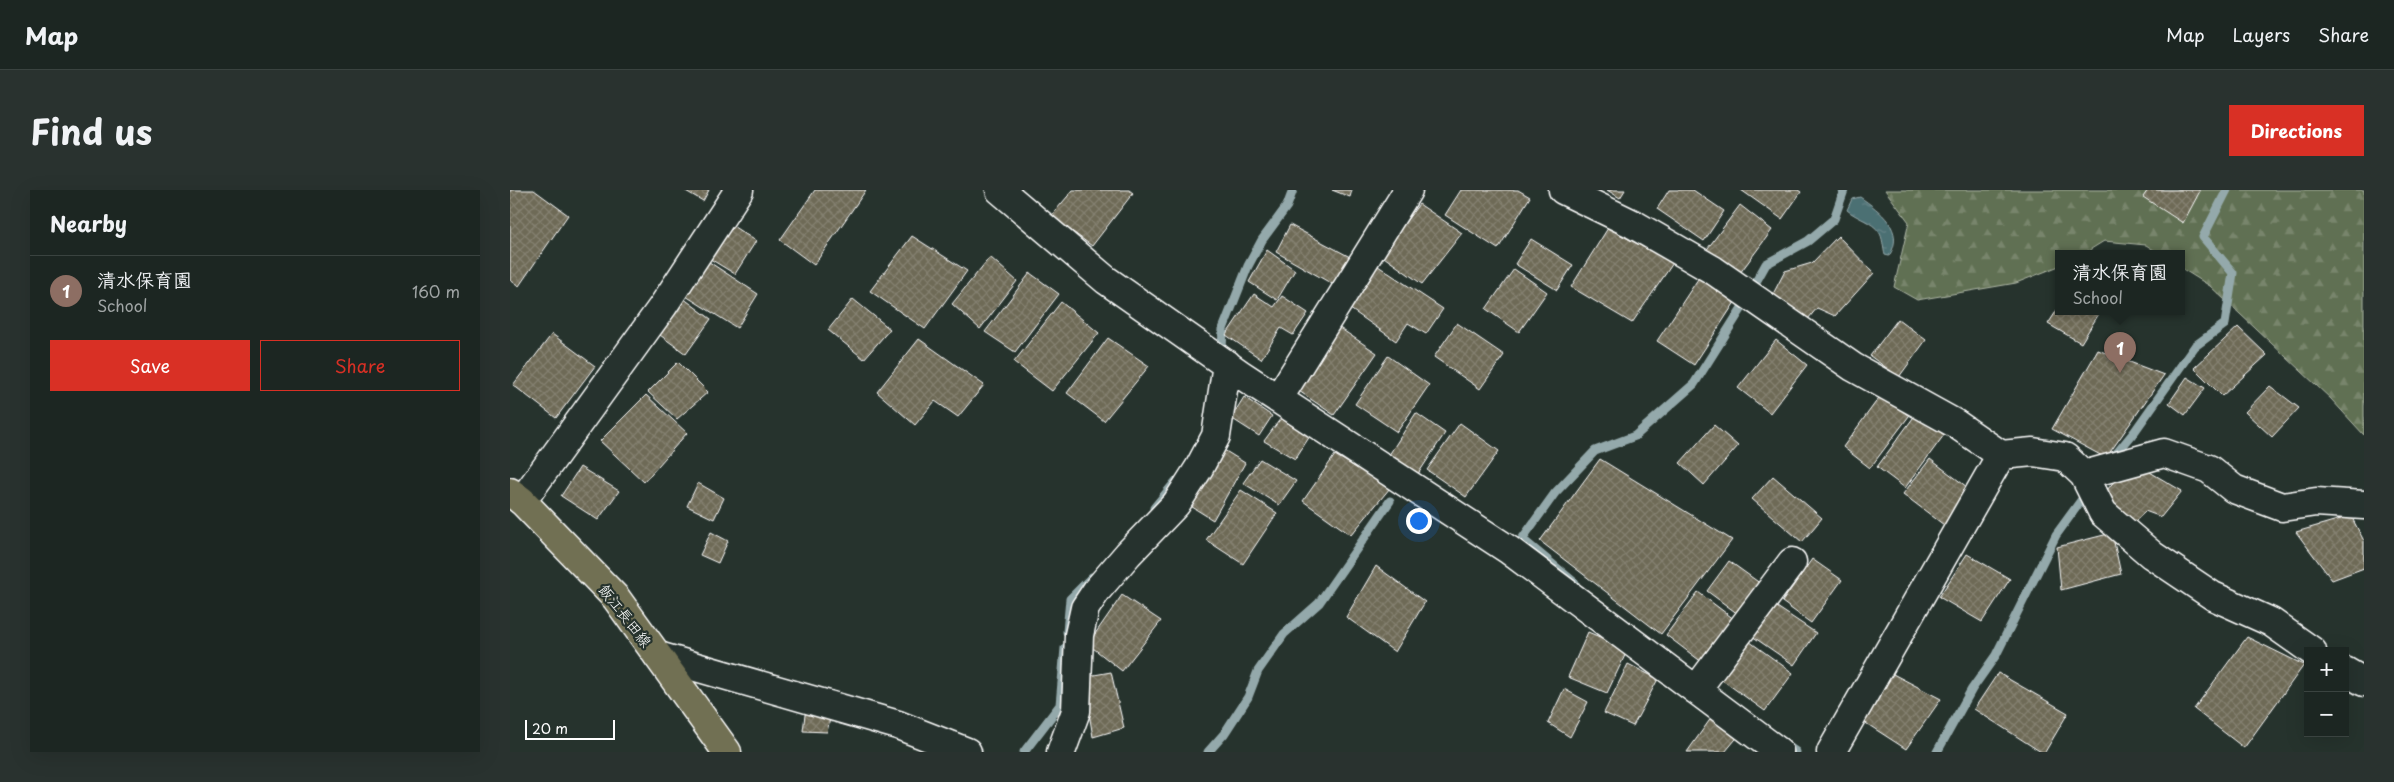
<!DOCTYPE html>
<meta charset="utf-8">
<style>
:root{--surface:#1c2622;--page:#29322f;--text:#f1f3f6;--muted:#a0a5a5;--line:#3a4340;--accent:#d93025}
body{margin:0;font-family:"Playpen Sans","Klee One",sans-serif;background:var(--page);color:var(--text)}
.controls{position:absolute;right:15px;bottom:15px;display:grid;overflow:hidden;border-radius:0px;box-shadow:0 5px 20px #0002}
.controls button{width:45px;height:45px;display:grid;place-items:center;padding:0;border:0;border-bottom:1px solid var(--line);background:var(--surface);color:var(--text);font:25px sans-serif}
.scale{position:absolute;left:15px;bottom:12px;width:90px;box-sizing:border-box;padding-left:5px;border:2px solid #fff;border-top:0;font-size:14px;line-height:18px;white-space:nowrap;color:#fff;-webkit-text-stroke:4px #26332d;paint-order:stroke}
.you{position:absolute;left:908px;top:330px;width:18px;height:18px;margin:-12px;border:4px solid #fff;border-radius:50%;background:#1a73e8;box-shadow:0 0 0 8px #1a73e833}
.badge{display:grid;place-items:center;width:32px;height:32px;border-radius:50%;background:var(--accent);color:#fff;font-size:16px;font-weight:700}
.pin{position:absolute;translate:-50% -41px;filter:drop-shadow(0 1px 2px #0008)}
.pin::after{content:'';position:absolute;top:26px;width:18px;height:15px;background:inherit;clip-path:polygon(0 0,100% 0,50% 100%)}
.popup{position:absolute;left:1545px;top:60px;width:130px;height:65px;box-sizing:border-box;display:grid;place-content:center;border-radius:0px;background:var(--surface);filter:drop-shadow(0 1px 4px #0005);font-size:16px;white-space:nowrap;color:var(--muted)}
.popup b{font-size:19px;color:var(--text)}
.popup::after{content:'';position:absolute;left:50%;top:100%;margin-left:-10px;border:10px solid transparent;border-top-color:var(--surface)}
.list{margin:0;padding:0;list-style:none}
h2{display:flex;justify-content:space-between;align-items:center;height:65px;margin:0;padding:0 20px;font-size:21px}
h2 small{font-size:16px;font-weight:400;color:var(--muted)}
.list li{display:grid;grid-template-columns:32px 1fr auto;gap:15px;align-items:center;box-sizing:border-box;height:70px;padding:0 20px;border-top:1px solid var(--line)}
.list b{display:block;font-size:19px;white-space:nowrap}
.list p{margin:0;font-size:16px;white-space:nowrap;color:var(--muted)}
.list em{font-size:16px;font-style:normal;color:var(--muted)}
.actions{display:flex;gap:10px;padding:15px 20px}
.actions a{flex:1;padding:11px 0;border:1px solid var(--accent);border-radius:0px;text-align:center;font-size:18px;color:var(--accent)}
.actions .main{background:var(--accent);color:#fff}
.map{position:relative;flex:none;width:1854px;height:562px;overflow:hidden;border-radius:0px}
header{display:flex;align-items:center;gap:30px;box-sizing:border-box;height:70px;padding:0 25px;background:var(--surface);border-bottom:1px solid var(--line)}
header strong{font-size:24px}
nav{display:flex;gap:28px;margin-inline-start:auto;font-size:18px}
.intro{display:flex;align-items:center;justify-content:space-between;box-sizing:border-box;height:120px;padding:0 30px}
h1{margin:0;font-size:35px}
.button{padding:12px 22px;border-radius:0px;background:var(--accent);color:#fff;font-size:18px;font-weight:700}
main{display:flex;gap:30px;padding:0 30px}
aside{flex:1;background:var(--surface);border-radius:0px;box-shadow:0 5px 20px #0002}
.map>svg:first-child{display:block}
.forest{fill:url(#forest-firs);stroke:#b0b8a8}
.water{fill:url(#water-ripples);stroke:#94a9ab}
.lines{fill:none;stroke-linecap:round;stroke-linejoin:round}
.stream{stroke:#94a9ab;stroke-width:9}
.building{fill:url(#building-cross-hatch);stroke:#fff}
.minor-casing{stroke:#fff;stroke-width:31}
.major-casing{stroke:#fff;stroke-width:31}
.minor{stroke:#26332d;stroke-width:28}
.major{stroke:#716f52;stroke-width:28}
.labels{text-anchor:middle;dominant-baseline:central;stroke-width:4.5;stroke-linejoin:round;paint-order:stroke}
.street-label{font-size:15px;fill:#fff;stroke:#26332d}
</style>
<header>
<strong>Map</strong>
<nav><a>Map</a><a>Layers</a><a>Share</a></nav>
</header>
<div class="intro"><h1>Find us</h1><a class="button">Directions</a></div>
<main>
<aside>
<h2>Nearby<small></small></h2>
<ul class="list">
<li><span class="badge" style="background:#8d6e63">1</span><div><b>清水保育園</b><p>School</p></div><em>160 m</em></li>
</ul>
<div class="actions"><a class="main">Save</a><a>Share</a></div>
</aside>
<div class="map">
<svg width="1854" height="562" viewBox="0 0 1854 562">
<defs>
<pattern id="forest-firs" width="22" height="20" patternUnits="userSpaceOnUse" patternTransform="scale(1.25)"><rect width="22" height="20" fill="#607052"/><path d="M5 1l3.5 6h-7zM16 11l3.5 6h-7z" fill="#78856c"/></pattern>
<pattern id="water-ripples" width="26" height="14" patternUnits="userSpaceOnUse" patternTransform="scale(1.25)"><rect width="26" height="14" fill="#4c6f73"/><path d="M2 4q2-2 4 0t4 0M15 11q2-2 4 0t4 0" fill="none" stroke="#678588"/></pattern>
<pattern id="building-cross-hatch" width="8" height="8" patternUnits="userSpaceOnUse" patternTransform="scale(1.25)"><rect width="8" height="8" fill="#6e6a57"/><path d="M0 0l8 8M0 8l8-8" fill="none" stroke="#848070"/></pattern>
</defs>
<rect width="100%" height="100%" fill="#26332d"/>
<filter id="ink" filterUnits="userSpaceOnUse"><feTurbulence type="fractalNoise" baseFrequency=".02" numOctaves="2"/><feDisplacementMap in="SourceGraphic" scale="10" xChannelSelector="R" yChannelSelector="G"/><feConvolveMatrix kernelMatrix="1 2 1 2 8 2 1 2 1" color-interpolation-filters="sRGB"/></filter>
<g filter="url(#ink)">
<!-- forest -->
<path class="forest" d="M1375 0H1854V245L1821 209 1700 96 1671 78V64H1650L1636 55 1594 51 1573 64H1549V76L1506 93 1407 110 1384 97 1399 32Z"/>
<!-- water -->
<path class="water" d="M1350 7C1370 21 1396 40 1379 66L1375 65C1373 58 1373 47 1369 42 1363 32 1346 28 1337 20L1342 9Z"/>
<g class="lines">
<!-- stream -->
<path class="stream" d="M1247 90 1256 74 1298 51 1324 29 1334 0
M712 159 713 139 738 76 752 50 777 16 783 0
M1602 269 1625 241 1685 156 1715 134 1723 83 1693 47 1717 0
M644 318 666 291
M1065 393 1012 349 1045 303 1085 261 1125 246 1184 194 1235 113
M557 442 560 409 582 387
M1273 553 1286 562
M514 562 550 515 555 458
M698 562 714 544 738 507 748 481 774 444 809 413 880 311
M1427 562 1462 499 1486 465 1546 345 1578 301"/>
</g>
<!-- building -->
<path class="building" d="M0 0H24L58 25 9 96 0 90Z
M174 0H199L193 11Z
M305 0H356L304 75 270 50Z
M563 0H619L623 3 582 56 541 26Z
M822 0H842L840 7Z
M951 0H1008L1020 7 988 59 935 25Z
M1097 0H1115L1110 8Z
M1159 0H1183L1214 21 1194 51 1147 19Z
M1231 0H1288L1291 2 1272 29Z
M1638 0H1688L1690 1 1673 33 1633 7Z
M909 14 952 43 912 94 871 65Z
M1230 15 1262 40 1227 87 1195 62Z
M218 33 246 51 225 84 197 67Z
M780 35 840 67 824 95 766 62Z
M1098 38 1163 73 1122 133 1061 97Z
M402 46 457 81 415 139 360 101Z
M1328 46 1364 83 1325 126 1307 118 1298 129 1263 104 1275 81 1302 73Z
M1021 49 1063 75 1047 100 1005 74Z
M757 60 785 80 767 110 739 92Z
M480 67 507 91 470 139 442 114Z
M193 68 248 104 227 138 171 103Z
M865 74 933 119 916 144 898 133 886 151 836 116Z
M1004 79 1037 102 1009 142 976 119Z
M520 83 549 104 505 162 475 142Z
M1190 86 1227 109 1184 175 1147 151Z
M744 104 764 117 772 106 798 123 783 145 771 138 751 169 716 145Z
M169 105 201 129 176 164 143 140Z
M343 109 380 139 354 169 318 140Z
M551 112 589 143 542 201 504 172Z
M1549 117V122H1590L1571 153 1538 134Z
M1388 129 1416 150 1389 187 1360 166Z
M947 133 994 165 970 199 924 167Z
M825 135 867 163 824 225 783 197Z
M1728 137 1757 165 1712 206 1684 178Z
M42 144 85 176 46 228 3 195Z
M598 148 639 176 594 231 557 203Z
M409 149 474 195 448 227 425 211 405 235 367 202Z
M1266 150 1297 175 1260 223 1228 198Z
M1588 160 1654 185 1596 268 1542 239Z
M878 166 919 195 887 242 845 214Z
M168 172 198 202 167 229 138 202Z
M1677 187 1695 198 1675 225 1659 213Z
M1760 196 1789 218 1762 247 1735 222Z
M136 205 177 243 134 292 90 251Z
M1371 205 1399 226 1360 278 1333 257Z
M734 207 762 226 749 246 721 228Z
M906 223 935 243 906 287 877 268Z
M1406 224 1434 245 1395 298 1367 277Z
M771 228 800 246 785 269 754 251Z
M950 233 989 261 956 307 917 280Z
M1204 235 1228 256 1194 295 1170 273Z
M714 260 735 273 703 330 679 315Z
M825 265 880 298 841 345 793 311Z
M750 269 786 291 769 315 733 293Z
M1090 269 1222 350 1151 444 1030 351Z
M1420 269 1461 300 1434 335 1393 304Z
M70 277 109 301 88 330 51 306Z
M1633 278 1672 301 1651 327 1635 321 1625 332 1593 305 1614 279Z
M1263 286 1312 328 1292 352 1242 309Z
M188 293 214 308 204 329 177 316Z
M731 300 767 323 733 374 696 350Z
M1841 326 1854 351V378L1822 390 1786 342Z
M201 342 218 351 208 373 190 365Z
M1602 343 1611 384 1551 400 1547 357Z
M1457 364 1500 389 1472 432 1429 407Z
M1302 369 1332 390 1301 433 1272 412Z
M1219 371 1258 399 1236 430 1197 401Z
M866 376 915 412 885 462 836 427Z
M1188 402 1233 436 1201 479 1156 445Z
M612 405 651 431 612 481 578 454Z
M1264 415 1306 443 1284 475 1242 446Z
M1078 442 1118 459 1097 503 1058 487Z
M1737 447 1794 475 1734 558 1684 519Z
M1236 449 1283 483 1255 521 1208 487Z
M1118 474 1148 489 1123 536 1094 523Z
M601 482 614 538 583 547 573 487Z
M1381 483 1431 509 1396 559 1351 530Z
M1488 483 1558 523 1535 562H1531L1464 519Z
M1054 499 1078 512 1060 547 1038 533Z
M297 509 323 515 317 542 293 541Z
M1204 524 1230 544 1215 562H1177Z"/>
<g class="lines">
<defs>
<path id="minor" d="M490 0 596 90 730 184 999 360 1269 562
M1053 0 1123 34 1203 80 1343 177 1446 234 1491 265 1523 262 1555 267 1574 285 1654 263 1699 279 1724 299 1772 317 1806 312 1854 315
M768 209 898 0
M1574 285 1593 323 1642 365 1703 406 1761 432 1802 461
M12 311 153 116 229 0
M148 466 388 535 457 562
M1835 481 1854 492
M1186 500 1282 372
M551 562 566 521 569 445 575 418 587 400 618 364 666 314 689 278 706 246 717 174
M1321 562 1491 265"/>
<path id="major" d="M0 302 12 311 106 408 217 562"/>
</defs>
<!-- minor casing -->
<use href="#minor" class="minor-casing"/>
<!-- major casing -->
<use href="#major" class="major-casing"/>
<!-- minor -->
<use href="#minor" class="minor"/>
<!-- major -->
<use href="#major" class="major"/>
</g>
</g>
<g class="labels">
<!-- street labels -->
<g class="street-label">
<text transform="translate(116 425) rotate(52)">飯江長田線</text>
</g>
</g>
</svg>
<div class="controls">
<button>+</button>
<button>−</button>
</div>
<div class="scale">20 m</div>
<div class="you"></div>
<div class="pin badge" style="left:1610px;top:183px;background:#8d6e63">1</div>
<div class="popup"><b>清水保育園</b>School</div>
</div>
</main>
